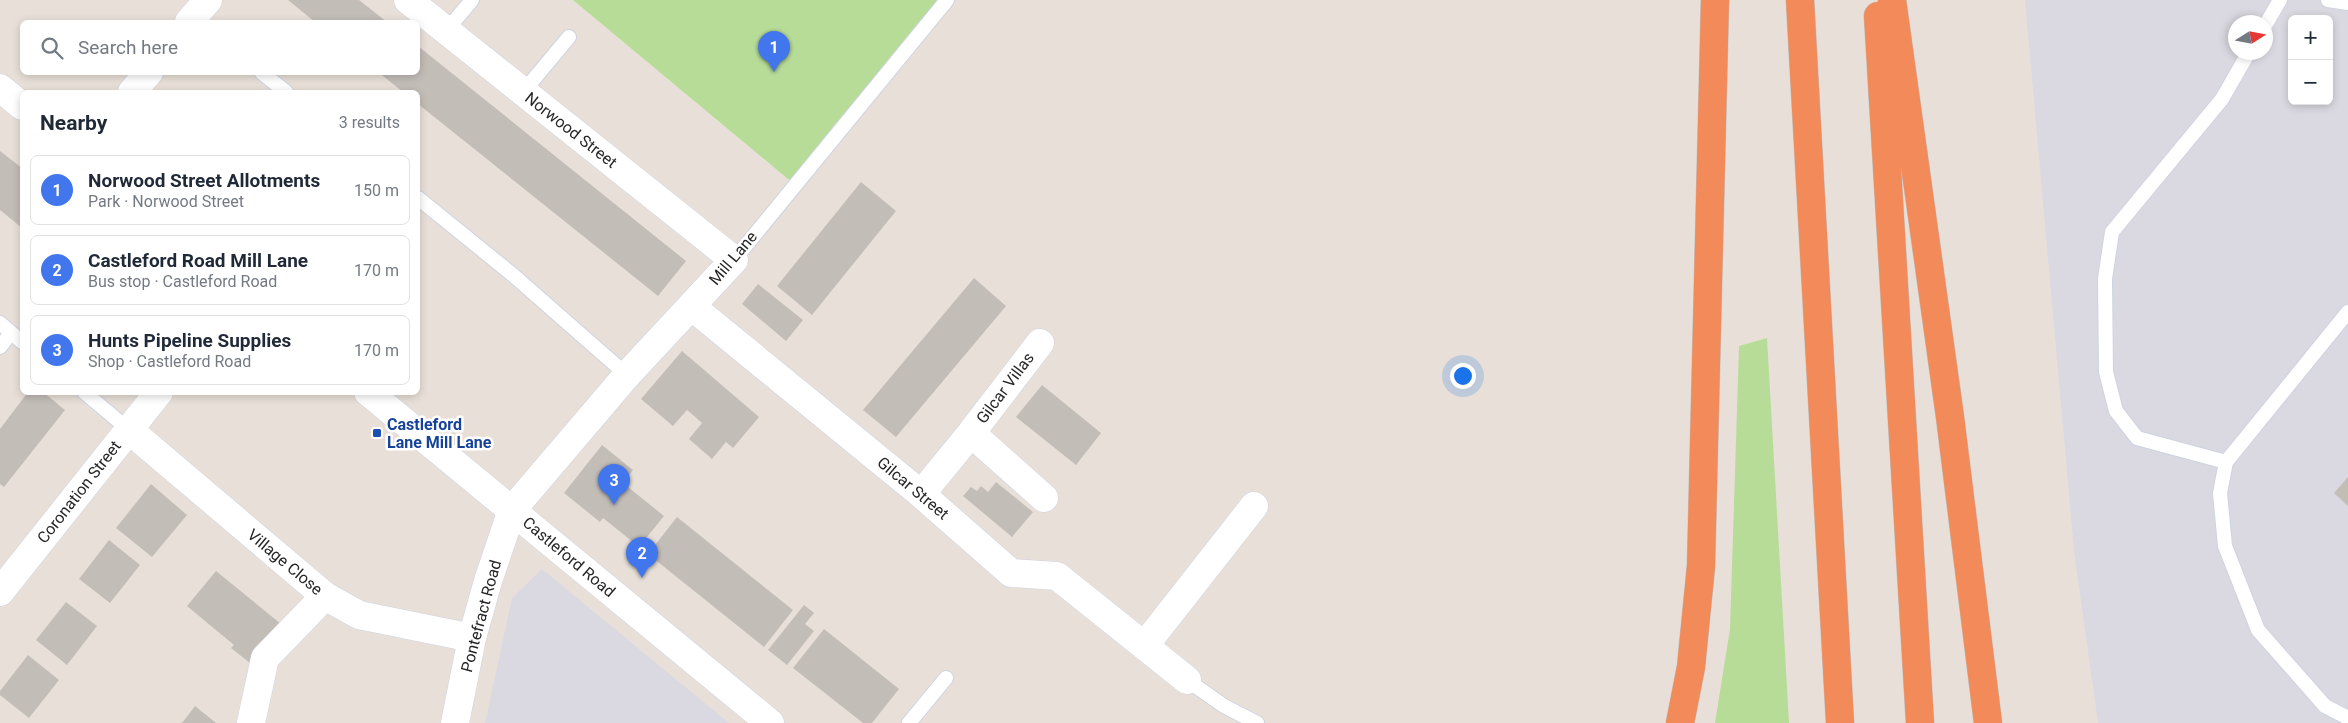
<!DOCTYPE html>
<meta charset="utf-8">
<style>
:root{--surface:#fff;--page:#f6f6f7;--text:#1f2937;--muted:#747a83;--line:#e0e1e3;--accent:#4276ec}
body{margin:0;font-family:Roboto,sans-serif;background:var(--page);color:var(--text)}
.controls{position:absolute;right:15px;top:15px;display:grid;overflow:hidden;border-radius:8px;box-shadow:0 2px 8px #0003}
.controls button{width:45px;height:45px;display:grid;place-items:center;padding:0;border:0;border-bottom:1px solid var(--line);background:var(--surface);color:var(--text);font:25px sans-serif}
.compass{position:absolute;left:2228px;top:15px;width:45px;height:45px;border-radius:50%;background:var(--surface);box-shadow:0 2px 8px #0003;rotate:79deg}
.you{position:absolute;left:1462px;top:375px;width:18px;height:18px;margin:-12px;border:4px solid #fff;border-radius:50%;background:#1a73e8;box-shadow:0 0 0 8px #1a73e833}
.badge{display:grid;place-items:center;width:32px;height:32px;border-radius:50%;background:var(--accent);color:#fff;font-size:16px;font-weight:700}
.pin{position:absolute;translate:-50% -41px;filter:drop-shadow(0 1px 2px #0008)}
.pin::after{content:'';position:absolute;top:26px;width:18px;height:15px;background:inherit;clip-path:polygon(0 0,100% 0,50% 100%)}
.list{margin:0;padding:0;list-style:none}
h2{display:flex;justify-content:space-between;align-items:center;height:65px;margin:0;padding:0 20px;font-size:21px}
h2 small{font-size:16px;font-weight:400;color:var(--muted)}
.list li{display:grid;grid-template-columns:32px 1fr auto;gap:15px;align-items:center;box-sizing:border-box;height:70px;margin:0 10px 10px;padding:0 10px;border:1px solid var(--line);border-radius:8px}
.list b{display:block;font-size:19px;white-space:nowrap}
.list p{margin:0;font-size:16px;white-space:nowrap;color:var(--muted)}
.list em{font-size:16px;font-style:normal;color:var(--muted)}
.icon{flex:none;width:28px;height:28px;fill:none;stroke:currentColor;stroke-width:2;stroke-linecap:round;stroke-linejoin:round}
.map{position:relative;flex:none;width:2348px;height:723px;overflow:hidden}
.search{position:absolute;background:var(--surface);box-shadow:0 2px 8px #0003;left:20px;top:20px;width:400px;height:55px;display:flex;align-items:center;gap:12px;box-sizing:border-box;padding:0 18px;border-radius:8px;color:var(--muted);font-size:19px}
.panel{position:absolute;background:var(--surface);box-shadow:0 2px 8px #0003;left:20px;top:90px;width:400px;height:305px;border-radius:8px}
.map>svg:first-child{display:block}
.industrial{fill:#dad9e1;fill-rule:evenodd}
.green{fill:#b7dc98}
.building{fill:#c3bdb8}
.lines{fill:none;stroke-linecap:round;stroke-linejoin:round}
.lane-casing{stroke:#ced3df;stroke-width:16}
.street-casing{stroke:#ced3df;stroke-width:29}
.secondary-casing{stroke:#ced3df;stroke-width:29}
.highway-casing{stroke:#c2c2c2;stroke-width:29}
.lane{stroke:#fff;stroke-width:14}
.street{stroke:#fff;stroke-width:28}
.secondary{stroke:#fff;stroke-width:28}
.highway{stroke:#f28a5a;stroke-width:28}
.transit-dot{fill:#1a4fb4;stroke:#fff;stroke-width:2}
.labels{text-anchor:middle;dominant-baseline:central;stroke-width:5;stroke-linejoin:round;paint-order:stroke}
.street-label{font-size:16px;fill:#262626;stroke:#fff}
.transit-label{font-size:16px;font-weight:bold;fill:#164399;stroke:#fff;text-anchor:start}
</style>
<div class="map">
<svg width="2348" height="723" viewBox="0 0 2348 723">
<rect width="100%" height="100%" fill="#e8e0d8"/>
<!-- industrial -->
<path class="industrial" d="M2025 0H2348V723H2098L2074 551ZM2292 19H2329V101H2292ZM2236 22H2266V52H2236Z
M542 569 729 723H485L512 598Z"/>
<!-- green -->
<path class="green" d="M573 0H947L794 184Z
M1767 338 1789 723H1715L1730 629 1739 346Z"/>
<!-- building -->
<path class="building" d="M288 0H359L387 22H315Z
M418 46 686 261 658 296 418 104V92H403L378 72H418Z
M0 151 22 168V228L0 210Z
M861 182 896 211 812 315 777 286Z
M974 278 1006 306 896 437 863 410Z
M758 284 803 320 786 341 742 304Z
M682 351 759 417 733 448 726 442 712 459 689 439 702 423 694 416 687 410 673 426 641 399Z
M1042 385 1101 433 1076 465 1016 417Z
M28 392H43L65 410 4 487 0 484V429Z
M602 445 633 470 623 483 664 516 639 547 603 518 600 522 564 493Z
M2348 477V506L2334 493Z
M996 482 1033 512 1012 537 963 496 971 487 977 491 981 486 988 492Z
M151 484 187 515 152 557 116 528Z
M677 517 793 610 764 647 648 554Z
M109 540 140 565 110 603 79 579Z
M216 571 281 624 250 663 231 648 234 645 187 606Z
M66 602 97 626 67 665 36 640Z
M804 605 814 613 805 624 814 631 787 665 768 650Z
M824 629 899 689 872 723H863L793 668Z
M28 655 59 680 29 718 0 695V691Z
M195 706 216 723H182Z"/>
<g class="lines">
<defs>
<path id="lane" d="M2328 0 2348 3
M2266 24 2280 0
M446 31 472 0
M261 72 286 92
M523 92 569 37
M418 198 513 275 627 375
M734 260 947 0
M2348 312 2226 462 2220 493 2225 546 2258 630 2325 706 2348 718
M0 323 22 342
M0 347 11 333
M84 392 128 429
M2226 462 2137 438 2116 411 2106 372 2105 279 2112 232 2222 99 2249 52
M1187 680 1224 706 1257 723
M909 723 946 678"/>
<path id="street" d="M408 0 734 260 627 375 512 510 488 581 472 638 455 723
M189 22 208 0
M132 92 149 72
M691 306 921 494 1011 573 1057 576 1187 680
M128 429 325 596 359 615 472 638
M971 433 1044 498
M921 494 971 433 1040 343
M0 592 159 392
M1145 645 1254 506
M251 723 265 658 325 596"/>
<path id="secondary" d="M0 88 22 106
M368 392 770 723"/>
<path id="highway" d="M1800 0 1840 723
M1892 0 1950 417 1988 723
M1878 16 1920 723
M1680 723 1691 667 1701 566 1715 0"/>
</defs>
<!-- lane casing -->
<use href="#lane" class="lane-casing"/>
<!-- street casing -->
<use href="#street" class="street-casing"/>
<!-- secondary casing -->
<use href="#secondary" class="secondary-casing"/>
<!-- highway casing -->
<use href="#highway" class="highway-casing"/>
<!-- lane -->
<use href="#lane" class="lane"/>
<!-- street -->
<use href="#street" class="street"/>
<!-- secondary -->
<use href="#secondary" class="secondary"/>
<!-- highway -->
<use href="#highway" class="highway"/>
</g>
<!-- markers -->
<rect class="transit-dot" x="372" y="428" width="10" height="10" rx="2.5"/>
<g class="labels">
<!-- street labels -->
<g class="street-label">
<text transform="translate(571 130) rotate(38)">Norwood Street</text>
<text transform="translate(733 258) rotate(-50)">Mill Lane</text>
<text transform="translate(1005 388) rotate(-53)">Gilcar Villas</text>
<text transform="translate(913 488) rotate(40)">Gilcar Street</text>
<text transform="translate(79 492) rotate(-52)">Coronation Street</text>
<text transform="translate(569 557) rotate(40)">Castleford Road</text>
<text transform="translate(285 562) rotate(40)">Village Close</text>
<text transform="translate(481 616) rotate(-75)">Pontefract Road</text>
</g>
<!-- transit labels -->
<g class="transit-label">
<text x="387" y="424">Castleford<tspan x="387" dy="18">Lane Mill Lane</tspan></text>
</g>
</g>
</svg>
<div class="controls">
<button>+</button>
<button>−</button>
</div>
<svg class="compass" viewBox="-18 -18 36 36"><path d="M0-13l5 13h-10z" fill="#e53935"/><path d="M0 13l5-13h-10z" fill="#747a83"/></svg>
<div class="you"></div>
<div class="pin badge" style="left:774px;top:72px">1</div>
<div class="pin badge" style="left:642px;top:578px">2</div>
<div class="pin badge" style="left:614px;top:505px">3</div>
<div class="search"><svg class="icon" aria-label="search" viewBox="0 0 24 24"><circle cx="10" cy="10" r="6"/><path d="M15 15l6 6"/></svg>Search here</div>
<section class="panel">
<h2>Nearby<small>3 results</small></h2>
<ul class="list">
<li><span class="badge">1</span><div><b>Norwood Street Allotments</b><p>Park · Norwood Street</p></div><em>150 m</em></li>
<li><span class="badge">2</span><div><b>Castleford Road Mill Lane</b><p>Bus stop · Castleford Road</p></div><em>170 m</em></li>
<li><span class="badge">3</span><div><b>Hunts Pipeline Supplies</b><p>Shop · Castleford Road</p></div><em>170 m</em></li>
</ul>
</section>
</div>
